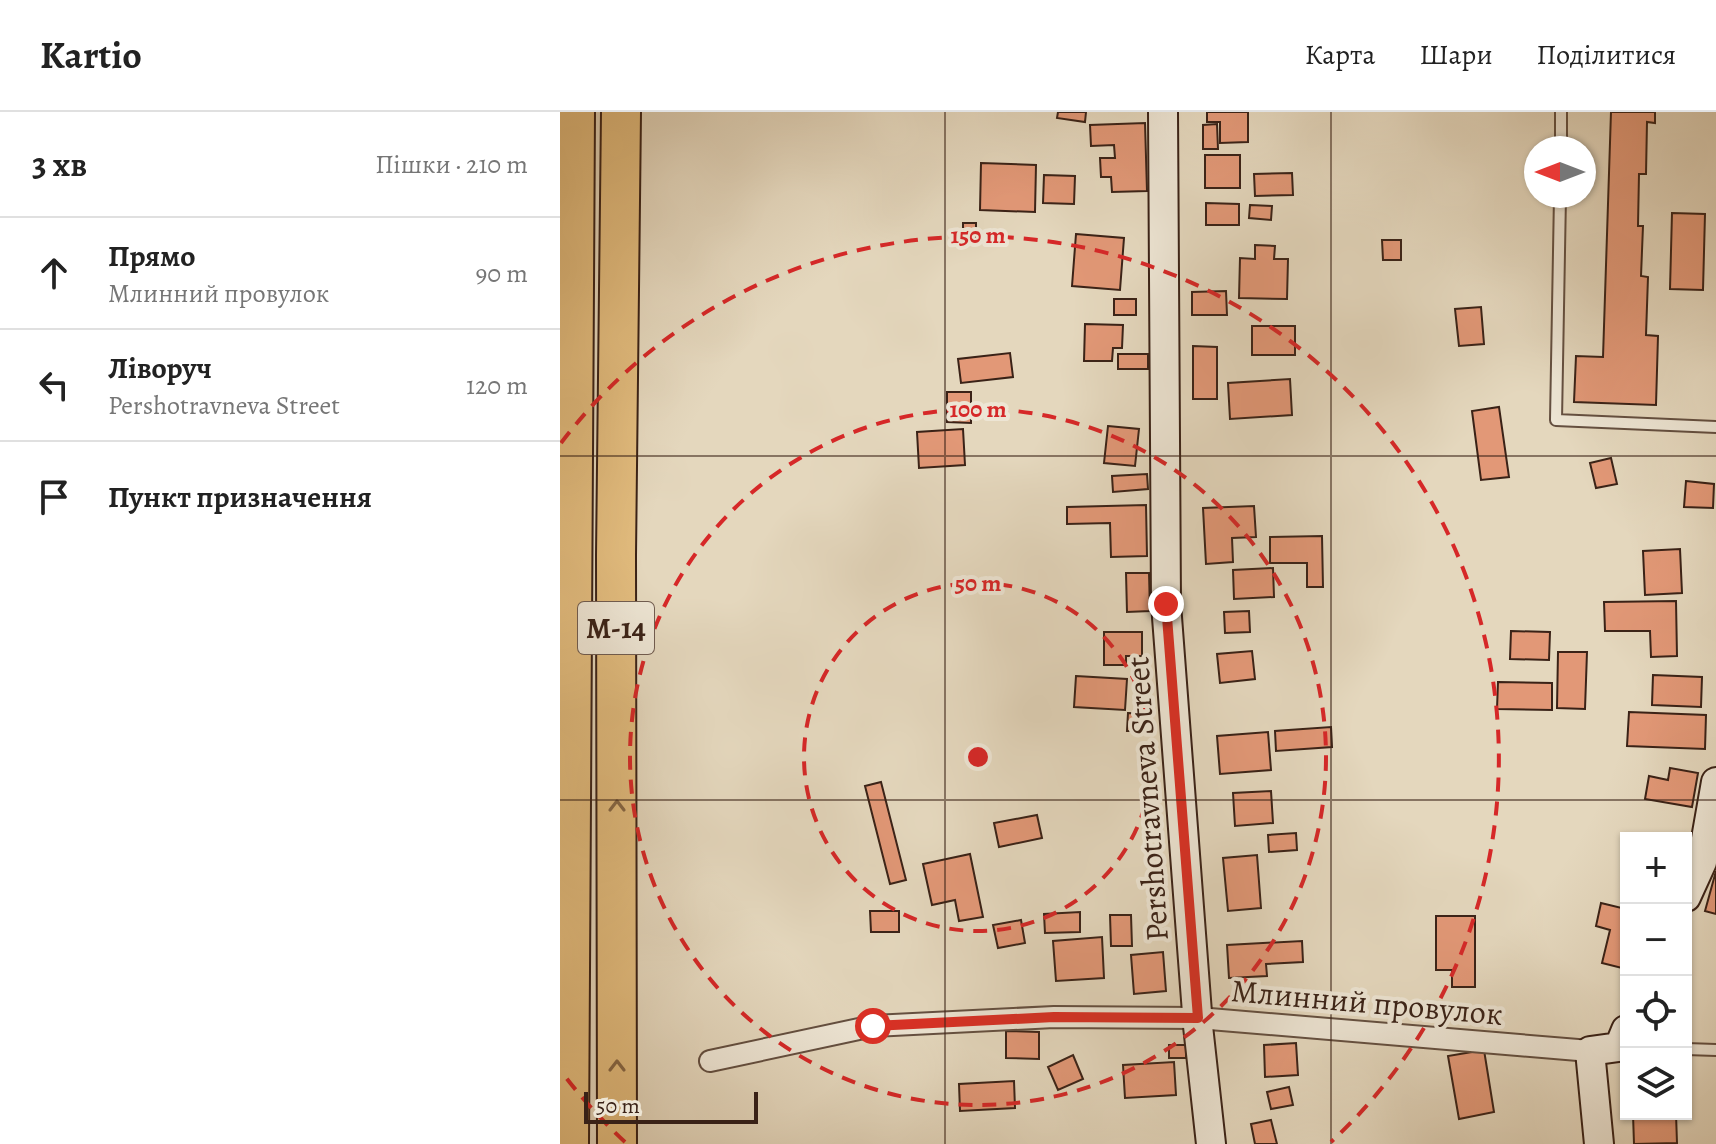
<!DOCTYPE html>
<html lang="uk">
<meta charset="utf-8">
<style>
:root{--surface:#fff;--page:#f6f6f6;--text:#222;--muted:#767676;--line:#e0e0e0}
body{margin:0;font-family:Alegreya,serif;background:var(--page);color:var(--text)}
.controls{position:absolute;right:24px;bottom:24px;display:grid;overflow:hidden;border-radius:0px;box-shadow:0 2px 6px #0004}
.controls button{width:72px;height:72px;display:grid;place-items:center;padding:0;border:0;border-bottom:2px solid var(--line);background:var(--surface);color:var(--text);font:40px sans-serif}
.compass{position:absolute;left:964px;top:24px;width:72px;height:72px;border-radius:50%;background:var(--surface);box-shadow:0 2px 6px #0004;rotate:270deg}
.scale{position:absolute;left:24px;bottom:20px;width:174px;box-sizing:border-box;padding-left:8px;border:4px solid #3a2217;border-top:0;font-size:22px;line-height:28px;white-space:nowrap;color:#3a2217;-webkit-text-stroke:6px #ede5d4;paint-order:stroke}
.stop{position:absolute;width:24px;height:24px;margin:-18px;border:6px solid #d93025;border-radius:50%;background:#fff}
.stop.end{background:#d93025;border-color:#fff;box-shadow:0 2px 8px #0008}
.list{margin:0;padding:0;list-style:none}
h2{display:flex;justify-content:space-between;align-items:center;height:104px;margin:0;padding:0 32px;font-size:34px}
h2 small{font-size:26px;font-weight:400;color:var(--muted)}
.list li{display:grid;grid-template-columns:52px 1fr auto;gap:24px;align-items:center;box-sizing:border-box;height:112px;padding:0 32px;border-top:2px solid var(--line)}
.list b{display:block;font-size:30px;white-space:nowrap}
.list p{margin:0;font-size:26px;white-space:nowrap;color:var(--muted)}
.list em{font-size:26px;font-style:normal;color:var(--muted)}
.icon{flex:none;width:44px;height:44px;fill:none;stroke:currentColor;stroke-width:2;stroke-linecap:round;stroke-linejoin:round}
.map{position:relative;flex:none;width:1156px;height:1032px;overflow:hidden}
header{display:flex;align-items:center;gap:48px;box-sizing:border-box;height:112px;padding:0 40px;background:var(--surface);border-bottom:2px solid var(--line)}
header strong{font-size:38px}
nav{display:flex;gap:44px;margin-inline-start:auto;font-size:28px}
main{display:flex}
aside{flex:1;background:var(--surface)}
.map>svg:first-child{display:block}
.building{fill:#e29877;stroke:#3a2217;stroke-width:2}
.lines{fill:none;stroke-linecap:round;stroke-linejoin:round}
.lane-casing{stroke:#644f40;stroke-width:14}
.street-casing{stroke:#644f40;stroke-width:24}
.secondary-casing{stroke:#3a2217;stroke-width:32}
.highway-casing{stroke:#3a2217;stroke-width:42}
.lane{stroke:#ede5d4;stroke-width:10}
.street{stroke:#ede5d4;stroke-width:20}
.secondary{stroke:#ede5d4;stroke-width:28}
.highway{stroke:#e2bc7e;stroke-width:38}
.oneway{stroke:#866745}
.route{stroke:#d93025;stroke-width:10}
.grid{fill:none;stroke:#3a2217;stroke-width:2;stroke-opacity:0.55}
.ring{fill:none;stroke:#d62828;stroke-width:4;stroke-dasharray:14 10}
.labels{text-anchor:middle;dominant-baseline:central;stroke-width:8;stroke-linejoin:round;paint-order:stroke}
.shield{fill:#ede5d4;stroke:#705c50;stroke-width:2}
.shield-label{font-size:30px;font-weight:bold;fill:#3a2217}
.street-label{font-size:32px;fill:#3a2217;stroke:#ede5d4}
.centre{fill:#d62828;stroke:#ede5d4;stroke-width:4}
.ring-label{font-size:24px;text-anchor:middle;font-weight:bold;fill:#d62828;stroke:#ede5d4;stroke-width:8;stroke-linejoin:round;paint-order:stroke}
</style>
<header>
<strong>Kartio</strong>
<nav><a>Карта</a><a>Шари</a><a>Поділитися</a></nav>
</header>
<main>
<aside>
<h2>3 хв<small>Пішки · 210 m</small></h2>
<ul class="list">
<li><svg class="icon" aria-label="ahead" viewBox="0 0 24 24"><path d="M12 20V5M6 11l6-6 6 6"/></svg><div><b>Прямо</b><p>Млинний провулок</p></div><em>90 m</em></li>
<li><svg class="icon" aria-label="left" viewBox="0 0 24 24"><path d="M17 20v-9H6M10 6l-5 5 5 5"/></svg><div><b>Ліворуч</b><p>Pershotravneva Street</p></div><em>120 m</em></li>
<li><svg class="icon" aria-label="arrive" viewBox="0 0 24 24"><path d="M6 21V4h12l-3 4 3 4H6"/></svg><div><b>Пункт призначення</b></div></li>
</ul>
</aside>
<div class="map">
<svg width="1156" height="1032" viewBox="0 0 1156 1032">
<rect width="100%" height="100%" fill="#e4d7bd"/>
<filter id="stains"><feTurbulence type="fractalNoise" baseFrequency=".0025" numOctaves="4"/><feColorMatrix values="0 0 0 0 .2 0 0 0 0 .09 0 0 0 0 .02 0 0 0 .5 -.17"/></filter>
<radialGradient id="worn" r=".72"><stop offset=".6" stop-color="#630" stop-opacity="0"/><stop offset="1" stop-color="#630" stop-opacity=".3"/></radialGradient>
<!-- building -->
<path class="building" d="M498 0H526L525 10 497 6Z
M647 0H688V30L660 31V10H647Z
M1051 0H1095V11L1087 10 1086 62H1079L1078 114H1083L1081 164 1088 165 1086 223 1098 224 1096 293 1014 290 1016 244 1043 245Z
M585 11 587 79 552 80 551 65H541L540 46H555L554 33 531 34 530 13Z
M657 12 658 37H643V13Z
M645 43H680V76H645Z
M421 51 476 53 475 100 420 98Z
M732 61 733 83 695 84 694 62Z
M484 63 515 64 514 92 483 91Z
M646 91 679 92V113H646Z
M690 93 712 94 711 108 689 106Z
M1112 101 1145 102 1143 178 1110 177Z
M403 111H416V131H403Z
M516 122 564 126 560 178 512 174Z
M822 128H841V148H823Z
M695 133 715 134 714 147H728L727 187 679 186 680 146 695 147Z
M666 179 667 203H632V180Z
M554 187H576V203H554Z
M921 195 924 232 899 234 895 197Z
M525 212 563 213 562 236H553L552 249H524Z
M692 214H735V243H692Z
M633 234 657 235V287H633Z
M450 241 453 265 401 271 398 247Z
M558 242H588V257H558Z
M730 267 732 303 670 307 668 271Z
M387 280H411V311L387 310Z
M939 295 949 365 921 368 912 299Z
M548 314 579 317 575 354 544 351Z
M403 317 405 353 359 356 357 320Z
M1051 346 1057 372 1036 376 1030 351Z
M587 362 588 377 553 380 552 364Z
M1126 369 1154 372 1153 396 1124 395Z
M586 393 587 444 551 445 550 411 507 412V395Z
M694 394 696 425 672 426 673 450 646 452 643 396Z
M762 424 763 475H747V451H710V425Z
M1120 437 1122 481 1085 483 1083 439Z
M713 456 714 485 674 487 673 458Z
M566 461H589L590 499 567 500Z
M1116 489 1117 544 1091 545 1090 519H1045L1044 490Z
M689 499 690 520 665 521 664 500Z
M951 519 990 520 989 548 950 547Z
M544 520H582V544H566V553H544Z
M692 539 695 567 660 571 657 542Z
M998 540H1027L1025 597 997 596Z
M1093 563 1142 565 1141 595 1092 593Z
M516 564 567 567 565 598 514 595Z
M938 570 992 571V598L937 597Z
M1069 600 1146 603 1145 637 1067 634Z
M568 601 591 602V619H567Z
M771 615 772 635 716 639 715 619Z
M708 620 711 658 660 662 657 624Z
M1110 656 1138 661 1132 695 1085 687 1089 664 1108 668Z
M321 670 346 768 330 772 305 674Z
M711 679 713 711 675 714 673 681Z
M477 703 482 726 439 735 434 711Z
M736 721 737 738 709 740 708 723Z
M410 742 423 805 399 809 395 788 372 793 363 752Z
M697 743 701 796 668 799 663 746Z
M1156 759V802L1145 799Z
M1041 791 1066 797V857L1042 851 1050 818 1036 814Z
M310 799H339V820H311Z
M520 800V820L485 821 484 802Z
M550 803H571L572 834H551Z
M876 804H915V875H892V858H876Z
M461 808 465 831 438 836 433 813Z
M542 825 544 866 496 869 493 829Z
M742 829 743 850 706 852 707 864 669 866 667 833Z
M603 840 606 879 574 882 571 843Z
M446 919 479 920V947L446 946Z
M736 931 738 963 705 965 704 933Z
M609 933H626V946H609Z
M924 938 934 1000 899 1007 888 944Z
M513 943 523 967 498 978 488 955Z
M614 950 616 983 565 986 563 953Z
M454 969 455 996 400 999 399 972Z
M729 975 733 993 711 997 707 980Z
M1073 1002H1116L1117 1031 1074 1032Z
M711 1008 717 1032H695L691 1012Z"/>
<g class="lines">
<defs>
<path id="lane" d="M1001 36V0
M1000 84 996 308 1156 315
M1126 937 1156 938"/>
<path id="street" d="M150 949 313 914 494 905 638 906 1030 939"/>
<path id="secondary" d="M603 0 606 492 638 914 651 1032
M1126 785 1142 750 1156 670
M1039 1032 1030 939 1059 935 1066 918"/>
<path id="highway" d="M9 1032 15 0
M57 1032 56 443 61 0"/>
</defs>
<!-- lane casing -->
<use href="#lane" class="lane-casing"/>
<!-- street casing -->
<use href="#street" class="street-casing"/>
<!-- secondary casing -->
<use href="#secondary" class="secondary-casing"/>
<!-- highway casing -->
<use href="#highway" class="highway-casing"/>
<!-- lane -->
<use href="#lane" class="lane"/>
<!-- street -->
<use href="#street" class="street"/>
<!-- secondary -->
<use href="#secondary" class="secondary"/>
<!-- highway -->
<use href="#highway" class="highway"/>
</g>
<!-- one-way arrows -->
<defs><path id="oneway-chevron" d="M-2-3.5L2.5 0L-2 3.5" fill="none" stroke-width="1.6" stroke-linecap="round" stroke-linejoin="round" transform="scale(2)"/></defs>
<g class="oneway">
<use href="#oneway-chevron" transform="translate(57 694) rotate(-90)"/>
<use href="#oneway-chevron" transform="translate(57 954) rotate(-90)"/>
</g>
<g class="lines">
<!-- route -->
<path class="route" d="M313 914 494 905 638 906 606 492"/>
</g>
<!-- grid -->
<path class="grid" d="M385 0V1032M771 0V1032M0 344H1156M0 688H1156"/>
<!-- distance rings -->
<g class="ring">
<circle cx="418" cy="645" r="174"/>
<circle cx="418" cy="645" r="348"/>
<path d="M65 1030A522 522 0 0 1 1 959M1 331A522 522 0 1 1 771 1030"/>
</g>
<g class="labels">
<!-- shield labels -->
<rect class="shield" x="18" y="490" width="76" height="52" rx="6"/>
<g class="shield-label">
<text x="56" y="516">М-14</text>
</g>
<!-- street labels -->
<g class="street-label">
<text transform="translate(587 687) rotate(-94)">Pershotravneva Street</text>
<text transform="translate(807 890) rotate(5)">Млинний провулок</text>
</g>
</g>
<circle cx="418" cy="645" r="12" class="centre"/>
<g class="ring-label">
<text x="418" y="131">150 m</text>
<text x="418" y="305">100 m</text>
<text x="418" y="479">50 m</text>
</g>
<rect width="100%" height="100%" filter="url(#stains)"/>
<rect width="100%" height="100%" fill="url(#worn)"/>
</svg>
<div class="controls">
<button>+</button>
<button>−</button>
<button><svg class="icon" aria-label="locate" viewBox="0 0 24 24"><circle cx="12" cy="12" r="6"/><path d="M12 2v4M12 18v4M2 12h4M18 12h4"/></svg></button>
<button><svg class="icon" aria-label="layers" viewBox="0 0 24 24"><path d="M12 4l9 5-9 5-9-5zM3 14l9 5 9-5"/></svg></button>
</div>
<svg class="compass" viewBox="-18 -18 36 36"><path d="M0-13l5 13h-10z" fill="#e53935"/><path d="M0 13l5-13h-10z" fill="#767676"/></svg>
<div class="scale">50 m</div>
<div class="stop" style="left:313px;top:914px"></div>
<div class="stop end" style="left:606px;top:492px"></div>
</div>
</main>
